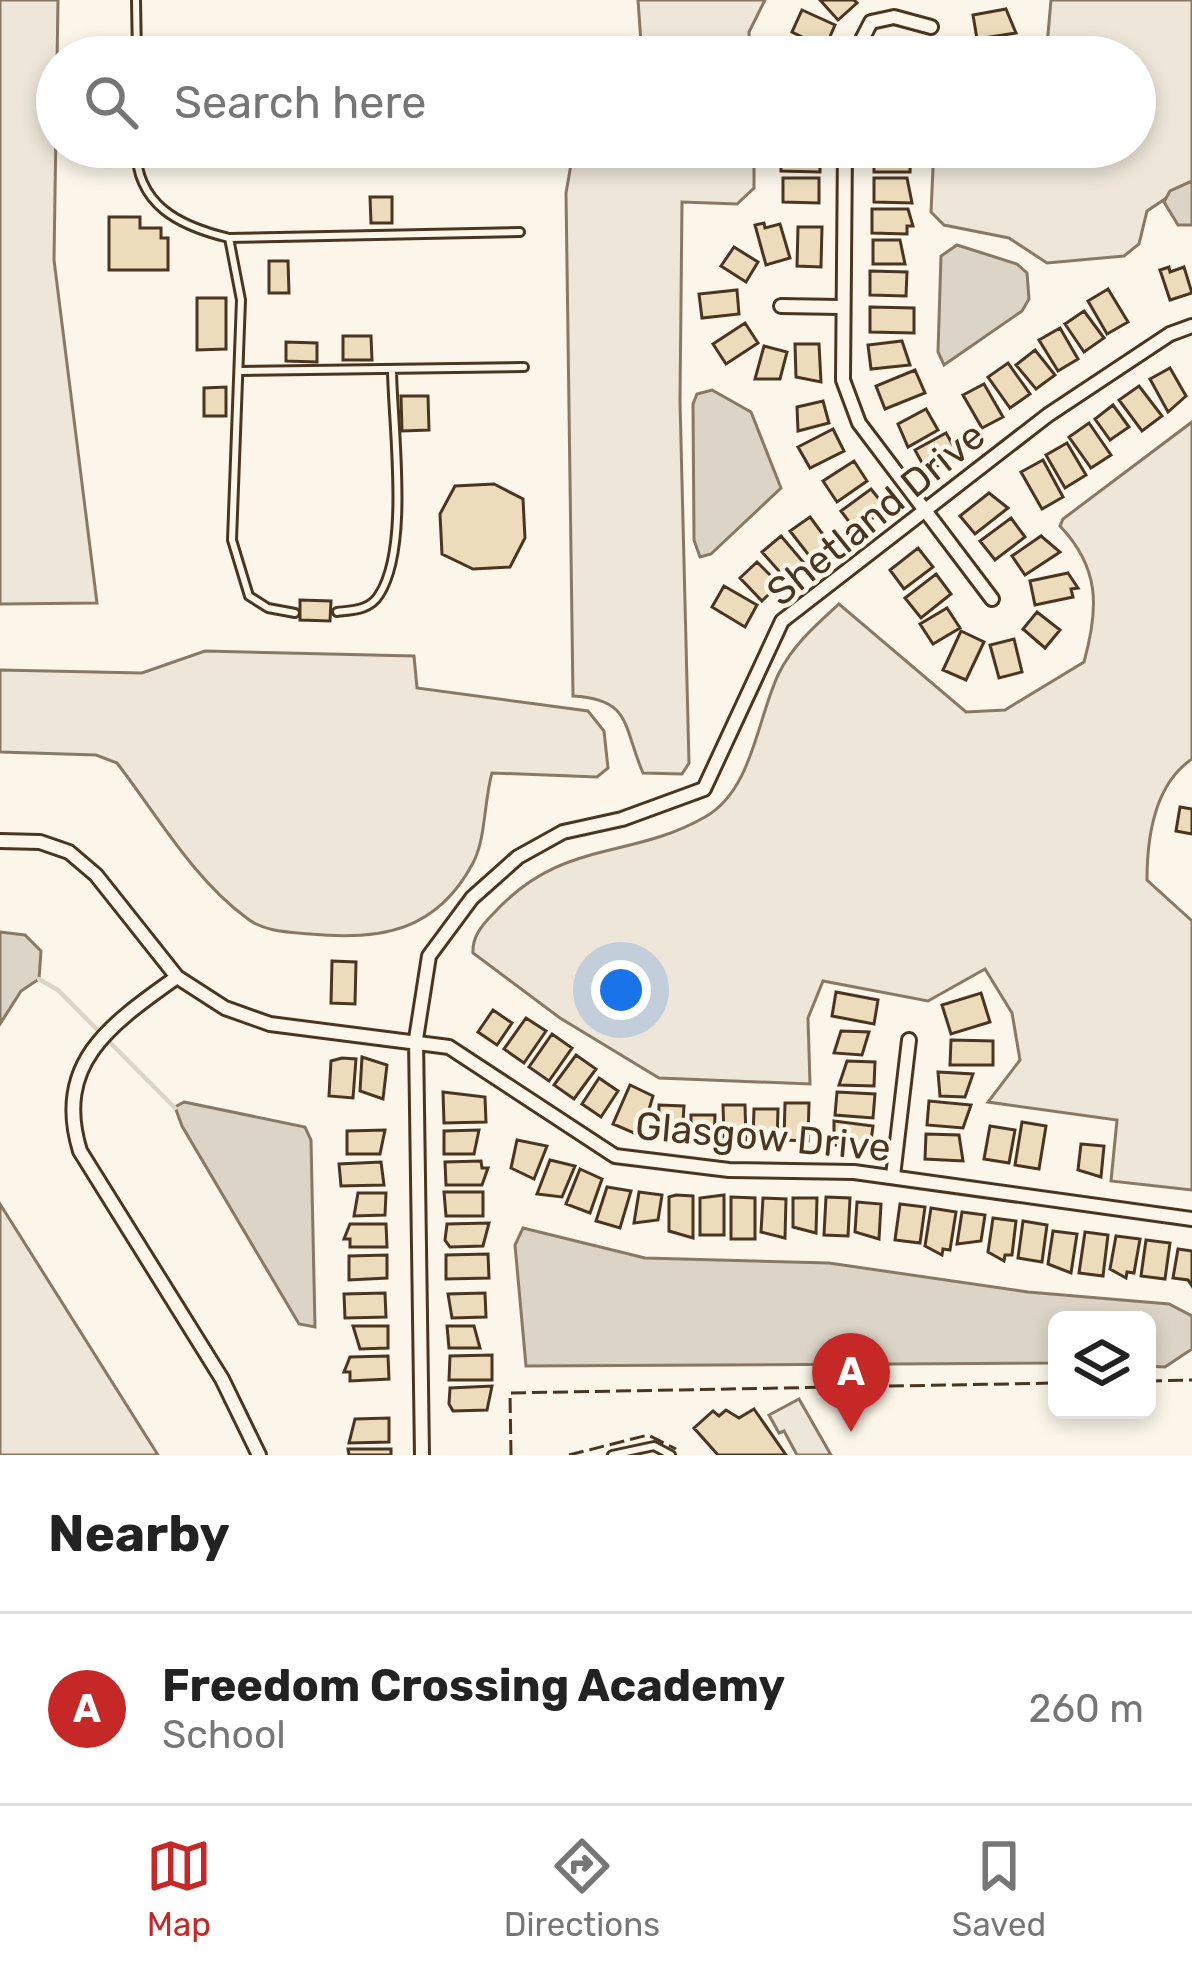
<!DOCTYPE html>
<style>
:root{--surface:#fff;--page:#f2f2f2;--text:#222;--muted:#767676;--line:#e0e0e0;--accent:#c62828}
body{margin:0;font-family:Rubik,sans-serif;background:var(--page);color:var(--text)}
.controls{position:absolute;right:36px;bottom:36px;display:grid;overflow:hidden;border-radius:18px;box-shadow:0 6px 18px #0003}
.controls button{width:108px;height:108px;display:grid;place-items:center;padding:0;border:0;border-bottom:3px solid var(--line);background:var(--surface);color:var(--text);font:60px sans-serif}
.you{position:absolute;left:621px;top:990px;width:42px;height:42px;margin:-30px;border:9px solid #fff;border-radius:50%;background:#1a73e8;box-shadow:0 0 0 18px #1a73e833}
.badge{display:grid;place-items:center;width:78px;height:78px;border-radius:50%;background:var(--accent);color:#fff;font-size:39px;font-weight:700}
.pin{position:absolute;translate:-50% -99px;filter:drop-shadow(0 3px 6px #0008)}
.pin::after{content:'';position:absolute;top:63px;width:42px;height:36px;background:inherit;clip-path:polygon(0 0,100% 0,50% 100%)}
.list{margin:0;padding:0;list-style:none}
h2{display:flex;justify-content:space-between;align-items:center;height:156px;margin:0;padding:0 48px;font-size:51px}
h2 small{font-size:39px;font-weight:400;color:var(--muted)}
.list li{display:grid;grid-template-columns:78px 1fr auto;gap:36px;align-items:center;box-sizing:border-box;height:192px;padding:0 48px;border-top:3px solid var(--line)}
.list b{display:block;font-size:45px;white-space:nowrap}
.list p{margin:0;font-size:39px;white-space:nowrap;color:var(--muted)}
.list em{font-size:39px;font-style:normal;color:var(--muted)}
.icon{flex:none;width:66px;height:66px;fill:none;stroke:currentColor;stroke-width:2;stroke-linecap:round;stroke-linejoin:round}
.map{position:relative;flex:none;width:1192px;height:1455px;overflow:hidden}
.search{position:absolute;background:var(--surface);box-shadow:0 6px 18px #0003;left:36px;right:36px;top:36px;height:132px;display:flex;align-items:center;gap:30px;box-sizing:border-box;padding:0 42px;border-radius:66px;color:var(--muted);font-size:45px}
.sheet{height:348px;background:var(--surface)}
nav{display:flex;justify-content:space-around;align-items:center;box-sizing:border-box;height:168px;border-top:3px solid var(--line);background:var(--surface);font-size:33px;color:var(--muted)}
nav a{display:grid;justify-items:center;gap:6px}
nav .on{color:var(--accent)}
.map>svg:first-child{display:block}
.green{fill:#ede6d9;stroke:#887966;stroke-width:3}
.water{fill:#dcd4c6;stroke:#887966;stroke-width:3}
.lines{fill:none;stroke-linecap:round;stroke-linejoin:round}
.stream{stroke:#dcd4c6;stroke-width:4.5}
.building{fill:#ecdcbc;stroke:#4a3520;stroke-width:3}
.lane-casing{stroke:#4a3520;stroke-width:12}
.street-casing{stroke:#4a3520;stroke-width:18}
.lane{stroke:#fbf6e9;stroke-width:6}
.street{stroke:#fbf6e9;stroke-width:12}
.fence{stroke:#4a3520;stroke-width:3;stroke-dasharray:15 6;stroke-linecap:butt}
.labels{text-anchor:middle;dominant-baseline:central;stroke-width:9;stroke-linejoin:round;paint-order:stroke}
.street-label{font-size:39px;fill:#4a3520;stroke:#fbf6e9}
</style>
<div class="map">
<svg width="1192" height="1455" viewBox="0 0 1192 1455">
<rect width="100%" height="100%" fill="#fbf6e9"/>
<!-- green -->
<path class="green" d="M0 0H58L54 260 97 603 0 604Z
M638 0H765L749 32 750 57H642Z
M1051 0H1192V181L1147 211 1139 244 1124 256 1047 263 1009 238 944 225 931 212 934 147H1135V57H1046Z
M574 147H754V188L737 204 682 202 680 401 689 763 682 774 643 773C623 727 632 699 573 696L566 193Z
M1192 422V759C1155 784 1147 837 1147 880L1192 921V1190L1111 1181 1117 1120 988 1102 1020 1060 1012 1013 985 969 928 1001 823 981 808 1018 810 1084 659 1078 560 1018 473 953C472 937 482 925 493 914 562 838 628 861 705 817 753 790 757 718 779 673 793 645 816 625 839 604L966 712 1005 710 1084 662C1099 608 1100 568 1060 526L1063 519Z
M205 651 414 656 417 688 588 711 604 731 608 768 597 777 492 773C484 800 486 839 473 863 437 931 381 941 310 934 289 932 265 932 248 919 194 880 157 815 117 763L96 755 0 752V670L142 673Z
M0 1204 158 1455H0Z
M799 1399 831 1455H797L784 1431 779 1433 769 1415Z"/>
<!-- water -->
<path class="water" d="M1192 181V225H1178L1164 202 1170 191Z
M957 245 1017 264 1027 273 1029 299 1022 311 944 365 938 352 941 256Z
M712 390 751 412 781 488 711 554 700 557 694 540 693 404 697 394Z
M0 932 25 935 41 951 39 979 21 991 0 1024Z
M184 1102 305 1127 311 1140 315 1327 299 1324 182 1126 175 1107Z
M523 1228 645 1258 829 1263 1028 1292 1169 1304 1192 1316V1349L1165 1367 1147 1366V1320H1057V1363L526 1366 515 1245Z"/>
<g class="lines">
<!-- stream -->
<path class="stream" d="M39 979 58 990 175 1108"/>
</g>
<!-- building -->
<path class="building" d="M820 0H854L857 3 838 20Z
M1006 9 1016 33 977 39 973 15Z
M802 10 835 25 825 48 792 32Z
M781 147 820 148V172L781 171Z
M874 147H911L910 172H874Z
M783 178H819V203L783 202Z
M874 178H907L912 203 874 202Z
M370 197H392V223H371Z
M872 209H908L913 226H907V234L872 233Z
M109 217H140V228H161V238H168V270H109Z
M764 223 765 228 780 224 790 258 766 265 755 225Z
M798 227H822L821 267 797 266Z
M873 240H900L905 264H873Z
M734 247 758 262 746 282 721 266Z
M269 261H288L289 293H269Z
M1169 267 1170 272 1184 267 1192 293 1170 300 1160 270Z
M870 271 907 272 906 296 870 295Z
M1108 289 1128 322 1107 334 1088 301Z
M737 290 739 314 702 318 699 294Z
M197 298H226V349L197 350Z
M870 307 914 308V333L870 332Z
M1084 311 1104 338 1084 352 1065 324Z
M745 323 758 343 726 364 713 344Z
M1060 328 1078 359 1058 371 1039 340Z
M343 336H371L372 360H343Z
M902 341 910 365 871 369 868 345Z
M286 342 317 343V362L286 361Z
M795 344H819L821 382 796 377Z
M764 346 787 352 780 379H755Z
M1035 350 1055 375 1036 389 1016 365Z
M1008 363 1030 394 1010 408 988 377Z
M1170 368 1186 396 1168 412 1150 379Z
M915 370 925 393 885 409 876 386Z
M984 384 1003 417 982 428 963 395Z
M1139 386 1162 416 1142 431 1119 400Z
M226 387V416H204V388Z
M401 396H428L429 430 402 431Z
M823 401 829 423 798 431 797 407Z
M1113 405 1129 427 1110 440 1095 419Z
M926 409 938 430 908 447 898 424Z
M1089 423 1111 455 1091 468 1069 437Z
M833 429 844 451 810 468 798 447Z
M946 433 958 454 927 472 915 450Z
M1067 443 1086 475 1065 488 1046 455Z
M1043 460 1063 497 1042 509 1021 472Z
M854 461 867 481 837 502 823 481Z
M494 484 523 499 525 538 510 567 473 569 442 554 440 514 455 486Z
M871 489 886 508 856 531 841 511Z
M989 493 1008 508 975 534 960 516Z
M810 517 830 544 811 558 790 531Z
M1011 518 1025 537 995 560 980 541Z
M781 536 804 563 786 579 762 552Z
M1041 536 1060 552 1025 575 1012 556Z
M918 548 933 567 904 589 890 570Z
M757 562 779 584 762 601 740 578Z
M1068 573 1078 588 1071 589 1073 597 1035 605 1030 581Z
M936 574 951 594 921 618 905 598Z
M724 586 757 605 745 627 712 607Z
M300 600 331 601 330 621 300 620Z
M947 608 960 628 933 644 920 624Z
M1037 612 1060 630 1045 648 1023 629Z
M961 631 984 642 966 680 943 670Z
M1014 639 1022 672 999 678 990 645Z
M1180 807 1192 809V834L1176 831Z
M332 961 356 962 355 1004 331 1003Z
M836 992 878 1000 874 1024 832 1016Z
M981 993 990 1022 951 1034 942 1005Z
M493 1010 512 1023 497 1045 478 1032Z
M526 1018 546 1031 524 1063 504 1049Z
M841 1031 869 1032 862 1055 834 1053Z
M552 1034 572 1048 549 1081 529 1067Z
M951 1040 993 1041V1065H950Z
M576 1055 596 1069 574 1099 554 1085Z
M362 1057 387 1065 383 1099 360 1091Z
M342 1058 356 1059 353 1098 329 1096 331 1061Z
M847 1061 875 1062 874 1086 839 1085Z
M938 1072 973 1074 965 1097 940 1096Z
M599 1078 618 1091 601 1117 582 1104Z
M630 1085 653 1096 641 1136 613 1124Z
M443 1092 485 1097 486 1122 444 1123Z
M837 1092 875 1094 873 1118 835 1115Z
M929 1101 971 1105 963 1128 927 1125Z
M785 1103H809L808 1141 784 1140Z
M659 1105 684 1106 682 1138 658 1137Z
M723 1105H745L746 1141 724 1137Z
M754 1109H778L777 1143 753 1137Z
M691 1115H715L714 1142 691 1137Z
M834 1121 873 1126 870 1149 834 1145Z
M1022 1122 1046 1126 1039 1169 1015 1165Z
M990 1126 1015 1130 1009 1163 984 1159Z
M385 1130 380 1154H347V1131Z
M479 1130 474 1154H444V1131Z
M926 1134 959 1135 963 1161 925 1159Z
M517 1140 547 1146 534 1179 511 1168Z
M1081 1144 1104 1146 1101 1177 1078 1170Z
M550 1160 575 1166 562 1197 537 1194Z
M481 1161 482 1168H488L482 1185H446L445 1162Z
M381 1162 384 1185 341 1186 339 1164Z
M580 1169 602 1179 590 1213 566 1204Z
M607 1187 631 1191 620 1228 596 1221Z
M444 1192H483V1216H446Z
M639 1192 662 1195 658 1220 634 1223Z
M358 1193H386L385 1215 354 1216Z
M676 1195 693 1196V1238L669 1231V1197Z
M724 1195V1235H700V1198Z
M731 1197 755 1198V1239H731Z
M826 1197 850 1198 848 1236 824 1235Z
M763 1198 786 1199 785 1238 761 1232Z
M793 1198H817L816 1233 793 1227Z
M857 1202 881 1204 879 1239 855 1232Z
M900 1204 925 1207 920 1243 895 1240Z
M931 1208 956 1212 950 1250 943 1249 942 1255 925 1246Z
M962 1212 985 1215 981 1241 957 1244Z
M993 1218 1016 1221 1012 1255H1005L1004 1261 988 1252Z
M1023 1221 1047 1225 1042 1262 1018 1258Z
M489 1223 483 1246 450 1247 445 1240 447 1224Z
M350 1224H386L387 1247H350V1239H344Z
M1053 1231 1077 1234 1071 1273 1048 1264Z
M1085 1232 1108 1235 1103 1276 1079 1273Z
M1116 1236 1140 1239 1134 1273 1127 1272 1126 1278 1110 1269Z
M1146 1240 1170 1243 1165 1279 1141 1276Z
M1178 1249 1192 1251V1286L1188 1280 1173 1278Z
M488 1254 489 1278 446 1279V1255Z
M387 1255V1278L349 1280V1256Z
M385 1293 386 1317 345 1318 344 1294Z
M485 1293 486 1317 452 1318 448 1294Z
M353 1326H388V1348L360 1349Z
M447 1326H474L480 1348H449Z
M492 1355V1380H449L450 1356Z
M388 1356 389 1379 350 1381V1372H344L350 1357Z
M492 1386 487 1410 453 1411 449 1404 450 1388Z
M754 1409 786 1455H718L694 1428 713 1411 719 1416 726 1410 739 1418Z
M389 1418V1442L349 1443 355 1419Z
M348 1449H391V1455H349Z"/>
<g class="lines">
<defs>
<path id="lane" d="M136 0 137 57
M137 49 540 54
M136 147C136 205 179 226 229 238L241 300 232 540 249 596 268 608 295 613
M229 238 520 232
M240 371 524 367
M337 612C353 610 370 610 379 595 410 548 393 429 392 371
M612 1455 654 1446 671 1455"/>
<path id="street" d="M853 57 871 22 894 17 931 27
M845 147 843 380 859 423 992 599
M781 306 840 307
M0 841 40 842 69 852 96 875 177 977 225 1008 270 1024 449 1047 615 1156 729 1170 854 1172 1192 1219
M177 977C111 1024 53 1063 80 1151L222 1379 259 1455
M893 1176 909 1040
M422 1455 416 1039 429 956 472 898 518 857 563 832 622 819 704 789 782 621 1048 415 1170 334 1192 326"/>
</defs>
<!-- lane casing -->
<use href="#lane" class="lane-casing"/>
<!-- street casing -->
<use href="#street" class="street-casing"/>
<!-- lane -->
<use href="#lane" class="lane"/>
<!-- street -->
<use href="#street" class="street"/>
<!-- fence -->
<path class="fence" d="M1147 1381 1192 1380
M511 1455 510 1393 1057 1383
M569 1455 648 1435 676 1449"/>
</g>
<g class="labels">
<!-- street labels -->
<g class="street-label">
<text transform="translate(876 514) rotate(-39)">Shetland Drive</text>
<text transform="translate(763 1137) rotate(5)">Glasgow Drive</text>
</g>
</g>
</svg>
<div class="controls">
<button><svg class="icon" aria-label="layers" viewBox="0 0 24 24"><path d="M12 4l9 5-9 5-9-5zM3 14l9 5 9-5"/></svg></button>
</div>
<div class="you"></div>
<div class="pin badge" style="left:851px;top:1432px">A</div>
<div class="search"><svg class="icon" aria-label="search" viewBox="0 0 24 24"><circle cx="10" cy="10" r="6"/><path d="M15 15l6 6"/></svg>Search here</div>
</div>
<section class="sheet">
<h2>Nearby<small></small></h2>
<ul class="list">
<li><span class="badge">A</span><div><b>Freedom Crossing Academy</b><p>School</p></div><em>260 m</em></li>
</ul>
</section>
<nav>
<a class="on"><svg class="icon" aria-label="map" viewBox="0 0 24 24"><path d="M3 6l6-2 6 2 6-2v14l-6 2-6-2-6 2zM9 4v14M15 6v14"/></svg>Map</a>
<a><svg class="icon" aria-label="directions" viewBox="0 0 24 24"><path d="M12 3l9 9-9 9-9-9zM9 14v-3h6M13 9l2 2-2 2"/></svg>Directions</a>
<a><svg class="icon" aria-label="saved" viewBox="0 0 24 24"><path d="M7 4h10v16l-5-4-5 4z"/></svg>Saved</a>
</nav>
